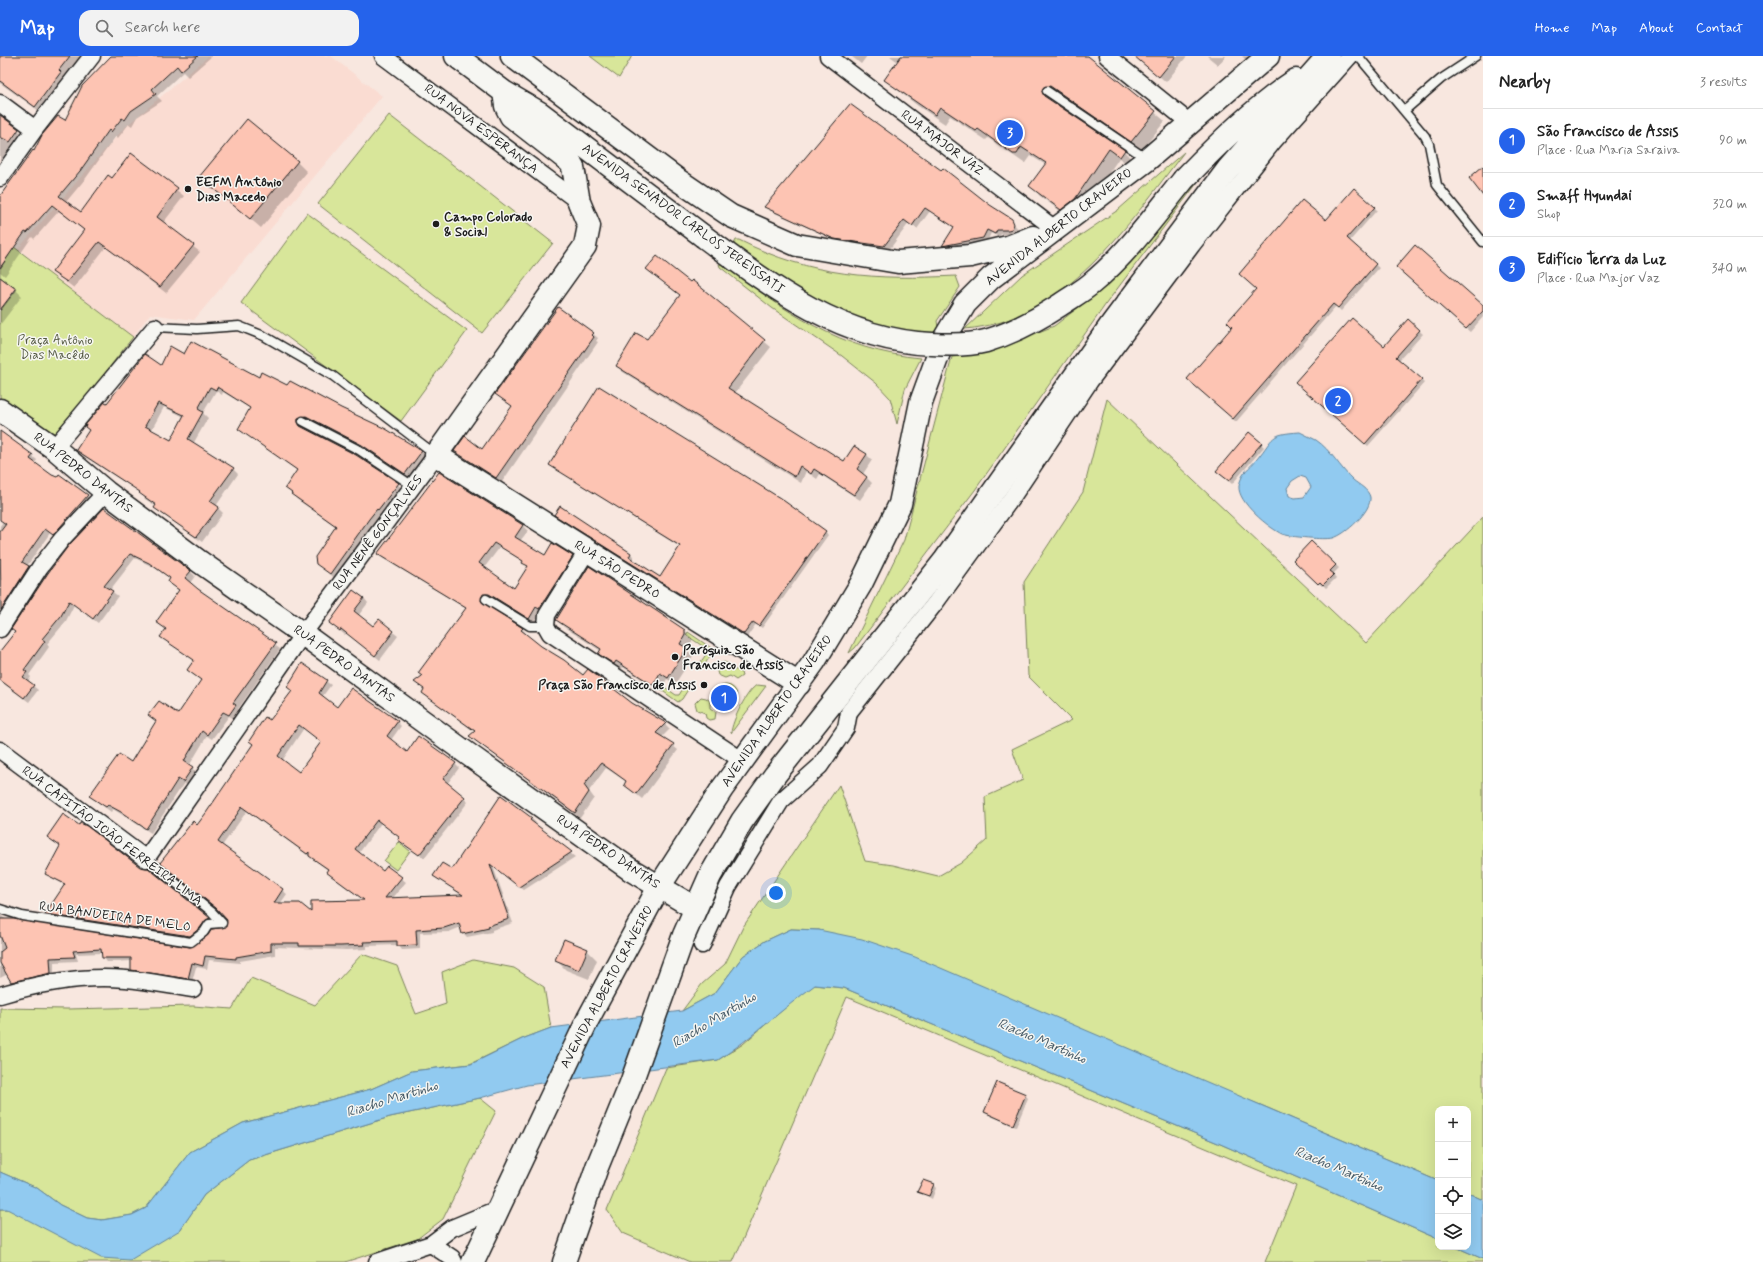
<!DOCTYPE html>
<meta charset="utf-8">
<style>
:root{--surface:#fff;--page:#f2f2f2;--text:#222;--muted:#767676;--line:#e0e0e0;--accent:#2563eb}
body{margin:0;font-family:Mynerve,sans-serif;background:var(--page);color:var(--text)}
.controls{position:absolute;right:12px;bottom:12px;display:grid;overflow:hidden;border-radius:8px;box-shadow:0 4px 16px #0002}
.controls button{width:36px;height:36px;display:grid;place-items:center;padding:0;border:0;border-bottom:1px solid var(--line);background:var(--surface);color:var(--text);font:20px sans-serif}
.you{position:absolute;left:776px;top:837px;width:14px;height:14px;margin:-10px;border:3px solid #fff;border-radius:50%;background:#1a73e8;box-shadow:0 0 0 6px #1a73e833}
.badge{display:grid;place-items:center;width:26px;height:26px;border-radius:50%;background:var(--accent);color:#fff;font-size:13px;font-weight:700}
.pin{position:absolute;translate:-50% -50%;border:2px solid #fff;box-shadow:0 1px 4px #0006}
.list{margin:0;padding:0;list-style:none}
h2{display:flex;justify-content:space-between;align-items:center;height:52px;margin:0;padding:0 16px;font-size:17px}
h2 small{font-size:13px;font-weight:400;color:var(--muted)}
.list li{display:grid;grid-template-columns:26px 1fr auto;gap:12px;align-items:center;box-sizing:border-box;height:64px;padding:0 16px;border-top:1px solid var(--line)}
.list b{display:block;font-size:15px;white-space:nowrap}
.list p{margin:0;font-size:13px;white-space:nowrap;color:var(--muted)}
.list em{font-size:13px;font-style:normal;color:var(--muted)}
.icon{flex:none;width:22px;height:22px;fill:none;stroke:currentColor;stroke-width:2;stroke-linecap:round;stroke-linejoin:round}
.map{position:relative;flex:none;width:1483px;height:1206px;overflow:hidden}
header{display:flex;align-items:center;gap:24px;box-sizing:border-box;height:56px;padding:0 20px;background:var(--accent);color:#fff}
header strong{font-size:19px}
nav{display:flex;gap:22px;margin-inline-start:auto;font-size:14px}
.search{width:280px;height:36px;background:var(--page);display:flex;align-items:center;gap:10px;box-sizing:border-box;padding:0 14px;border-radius:12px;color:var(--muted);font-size:15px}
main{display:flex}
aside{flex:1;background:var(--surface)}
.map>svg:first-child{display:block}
.built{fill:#fadcd2}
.green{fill:#d8e69a;stroke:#7a815b}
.water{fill:#91caf0;stroke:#62849b;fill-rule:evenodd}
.shadow{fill:#0003;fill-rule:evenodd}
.building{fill:#fdc4b3;stroke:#1c1c1c;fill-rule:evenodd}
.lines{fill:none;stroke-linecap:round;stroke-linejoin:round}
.lane-casing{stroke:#1c1c1c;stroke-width:11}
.street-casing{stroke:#1c1c1c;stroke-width:19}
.secondary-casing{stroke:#1c1c1c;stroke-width:25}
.primary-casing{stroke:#1c1c1c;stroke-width:25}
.lane{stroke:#f6f6f2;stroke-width:8}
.street{stroke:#f6f6f2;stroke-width:16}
.secondary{stroke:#f6f6f2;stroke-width:22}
.primary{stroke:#f6f6f2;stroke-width:22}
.primary-bridge-casing{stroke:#1c1c1c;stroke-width:25;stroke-linecap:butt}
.primary-bridge{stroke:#f6f6f2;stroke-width:22}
.poi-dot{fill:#1c1c1c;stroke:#f6f6f2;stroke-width:1.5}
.labels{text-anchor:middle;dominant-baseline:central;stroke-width:3;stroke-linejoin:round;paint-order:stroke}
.street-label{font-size:13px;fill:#1c1c1c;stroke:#f6f6f2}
.poi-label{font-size:13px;font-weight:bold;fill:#1c1c1c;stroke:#f6f6f2;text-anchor:start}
.park-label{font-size:13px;fill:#545942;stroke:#f6f6f2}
.water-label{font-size:14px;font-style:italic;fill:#455966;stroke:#f6f6f2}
</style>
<header>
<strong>Map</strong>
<div class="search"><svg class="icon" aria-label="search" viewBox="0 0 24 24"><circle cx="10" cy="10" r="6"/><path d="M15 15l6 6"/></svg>Search here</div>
<nav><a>Home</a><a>Map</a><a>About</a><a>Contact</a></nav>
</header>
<main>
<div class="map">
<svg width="1483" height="1206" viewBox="0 0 1483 1206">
<rect width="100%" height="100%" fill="#f8e7df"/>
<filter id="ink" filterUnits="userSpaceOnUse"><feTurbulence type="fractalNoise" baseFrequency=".025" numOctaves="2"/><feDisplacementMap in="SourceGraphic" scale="8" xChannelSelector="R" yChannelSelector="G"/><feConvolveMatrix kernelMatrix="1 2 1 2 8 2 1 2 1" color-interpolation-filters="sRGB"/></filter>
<g filter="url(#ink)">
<!-- built -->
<path class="built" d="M209 0H331L382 40 194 264 150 258 133 281 18 193 124 72Z"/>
<!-- green -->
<path class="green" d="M590 0H632L619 22Z
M389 59 553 187 482 277 318 148Z
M1184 96C1128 169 1065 265 965 273L1022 219 1118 154Z
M1210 110 1108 245 975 434 855 592 849 597 904 484 952 301 978 298 1000 291 1054 270 1096 238Z
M307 157 467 275 401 365 241 247Z
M736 184H739C812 221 876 224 956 220L960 231 937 265 939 278C918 276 898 275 878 270 824 256 779 220 733 190Z
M14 191 133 281 59 376 47 378 0 344V255L17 233 0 221V213Z
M723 208C785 256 841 295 921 302L905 333 897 368 890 342 876 327 842 300 772 252 720 211 719 208Z
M1107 343 1366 587 1483 461V1144L1468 1137V1053H1438V1125L1263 1050 819 874 791 873 765 885 743 900 715 937 682 955 702 928 725 908 743 871 839 729 865 805 893 809 938 820 961 807 987 784 985 741 1023 724 1012 693 1072 664 1028 620 1024 526 1083 436Z
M688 576 714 594 705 608 700 607 707 597V593L686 579Z
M724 606 729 608 732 614H740L742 620 736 624 730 620 725 622 718 619 716 612 719 608Z
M660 628 676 639H679L686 628 689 632 682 643 678 646 657 631Z
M715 640a11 11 0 1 1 22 0a11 11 0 1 1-22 0Z
M757 629 766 630 731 677C732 665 747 634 757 629Z
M701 641 706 642 710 645V652L716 656 715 663 709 664 706 662 705 657 697 654 695 647Z
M399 786 410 795 396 814 384 805Z
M362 898 397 910 416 958 446 948 442 916 473 904 514 912 544 931 551 972 522 983 470 1008 412 1015 371 1033 243 1067 190 1096 146 1152 132 1159 102 1164 87 1162 60 1149 37 1132 0 1116V952L68 953 193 950 232 953 251 922 315 949Z
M814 929 844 932 1218 1087 1438 1183V1191H1456L1483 1203V1206H1265L1296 1130 847 941 733 1206H690L623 1177 607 1154 666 1012 718 1004 743 988 793 945Z
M480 1042 496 1055 443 1163 417 1183 345 1206H0V1153H7L180 1174 204 1139 249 1104 390 1061Z"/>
<!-- water -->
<path class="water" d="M1300 376C1305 379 1311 381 1316 384 1331 394 1340 412 1353 424 1359 429 1368 433 1370 441 1372 455 1345 479 1333 482 1325 484 1290 481 1282 478 1269 472 1237 446 1239 430 1242 415 1249 413 1257 403 1275 381 1269 378 1300 376ZM1300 420 1306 422 1311 431 1304 441 1295 442 1289 440 1287 432 1292 425Z
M791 873 819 874 862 883 915 901 1438 1125V1183L1218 1087 844 932 815 929C782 953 752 982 718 1004L527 1029 480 1042 390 1061 249 1104 204 1139 180 1174 130 1204 101 1202 7 1153H0V1116L37 1132 60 1149 87 1162 102 1164 132 1159 146 1152 190 1096 243 1067 371 1033 412 1015 471 1008 522 983 551 972 682 955 715 937 743 900 765 885Z
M1468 1137 1483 1144V1203L1456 1191H1468Z"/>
<!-- shadow -->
<path class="shadow" d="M0 0H82L65 21 67 23 42 57 0 27Z
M113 0H212L188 21 183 16 157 40 162 45 137 61 132 70 129 68 118 82 116 80 86 122 66 146 82 157 113 124 132 99 184 140 163 167 200 196 166 237 106 191 74 232 53 216 85 175 59 155 34 183 32 181 5 220 0 216V142L35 97 65 66 83 30Z
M851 0H867L861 8Z
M890 0H1087L1165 65 1141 95 1052 41 1051 45 1124 95 1133 105 1130 110 1119 102 1085 152 1071 163 1040 140 1031 130 1046 109 1031 100 1026 107H1024L988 82 986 84 950 60 945 68 918 50 885 24 898 6Z
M1141 0H1187L1166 26 1139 3Z
M1207 0H1226L1218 9Z
M1242 0H1249L1246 4Z
M0 60 24 79 0 109Z
M297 106 307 116 261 172 201 121Z
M765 150H989L1011 164 1018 173 1012 178H1001L999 181 991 177 987 186 947 193 944 190 955 172 930 155 917 173 909 167 889 194 839 186 769 154Z
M1374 151 1377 154 1349 186 1379 212 1341 255 1336 250 1236 366 1191 326 1326 166Z
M647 213 691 227 692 226 771 291 735 337 845 406 866 398 872 404 863 418 872 427 860 444 820 418 817 423 806 415 801 427 623 316 617 310 647 284 681 240Z
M1400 214 1483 250V261L1470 276Z
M0 228 15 233 22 240 0 269Z
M1408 265 1423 278 1399 304 1424 327 1368 390 1299 329 1384 291Z
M593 278 598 282 596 285 598 286 502 426 455 395 483 394Z
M184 300 287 331 386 374 422 396 427 401 411 423 368 394 312 365 304 367 303 372 356 400 404 433 374 468 336 523 317 508 337 471 298 444 286 431 298 415 239 372 251 353 223 336 222 339 216 335 203 357 208 362 193 388 233 413 238 418 216 450 223 457 202 486 161 457 156 452V450L145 443 141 437 82 399 77 393 107 349 161 310ZM164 351 184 361 171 385 151 375Z
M0 386 32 400 37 404 35 407 52 420 58 422 60 420 92 444 58 483 50 477 27 510 33 516 0 567V470L14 450 0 440Z
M1261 388 1264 391 1232 428 1221 418Z
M550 409 825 476 828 479 762 572 756 568 747 581 558 462 560 452 631 498 634 501 632 504 660 523 680 491Z
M104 453 190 515 195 520 190 527 198 534 280 593 238 653 240 655 234 663 229 660 212 683 207 680 189 710 197 717 188 730 184 727 151 777 113 753 111 756 90 740 131 707 157 666 150 659 178 660 202 625 189 614 195 605 162 581 167 573 179 535 169 526 171 523 155 512 135 502 110 534 118 540 98 567 74 549 66 565 47 588 49 591 29 619 31 621 28 626 38 634 29 646 0 625V607L16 576Z
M523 470 528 475 520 485 545 500 572 501 577 506 534 567 495 543 486 545V550L522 573 527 578 526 579 540 591 584 620 665 668 670 673 662 681 678 694 642 743 625 729 627 726 606 712 589 735 594 742 580 762 476 685 471 680 475 676 429 642 425 634 415 626 422 621 419 617 467 553 384 503 379 497ZM500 491 524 506 528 511 515 533 484 512Z
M1311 486 1339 512 1333 518 1336 522 1326 532 1323 529 1322 530 1294 504Z
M364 542 368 547 358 560 373 572 379 565 398 580 380 604 346 577 345 579 330 567Z
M557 564 685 575 692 582V586L687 594 693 600 675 628 667 623 660 635 623 611 621 614 606 604 600 598 601 595 564 571Z
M303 608 331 629 322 641 338 652 397 666 401 670 391 684 407 697 455 708 459 712 447 728 468 746 424 802 403 788 400 782 381 767 359 797 383 816 387 811 406 826 392 843 463 840 434 820 453 815 501 741 532 763 536 767 534 768 575 801 524 834 493 810 513 867 492 874V876L467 881 463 877 461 871 449 876 420 877V893L402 894 398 889 367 890V893L346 894 275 891V899L240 905V907L209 904 207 913 196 911 192 926 136 918 132 914V905L107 906 103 901 102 897 76 898 78 905 54 906V921L16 929 8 918 0 922V859L7 864 190 892 225 873 228 869V864L198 770 292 635 288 631ZM304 672 322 686 299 718 282 705ZM247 755 328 814 327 816 331 820 365 845 312 858 280 848 287 838 222 790Z
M48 781 148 813 213 867 194 884 51 862 47 858 66 830 46 818 60 791Z
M587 894 597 904 589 923 566 914 556 904Z
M1025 1039 1028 1042 1016 1071 989 1059 985 1056Z
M933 1129 936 1132 932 1143 919 1135Z"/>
<!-- building -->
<path class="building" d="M0 0H70L59 14 61 16 35 51 0 25Z
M111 0H198L181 15 177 10 152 33 156 38 131 55 125 64 122 62 111 76 109 74 80 115 59 140 81 156 108 119 112 122 131 97 178 132 157 161 194 189 160 231 99 186 67 226 52 216 84 174 52 149 27 177 25 176 0 212V140L33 94 34 95 42 79 58 60 65 64 82 30Z
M901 0H1088L1156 55 1131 86 1050 30 1043 32 1042 35 1044 40 1125 94 1120 101 1109 93 1075 143 1061 154 1029 130 1046 107 1021 91 1017 98H1013L978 73 976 75 940 51 935 59 884 24Z
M1134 0H1176L1159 21Z
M850 48 941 114 943 112 990 149 1012 163 1014 168 1012 173 1008 174H997L995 178 987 174 983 182 942 190 954 171 925 152 912 170 904 164 884 190 834 183 764 151Z
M0 59 19 73 10 86 0 81Z
M247 63 298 105 250 163 199 121Z
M1483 110V140L1469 122Z
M1354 132 1375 151 1347 182 1376 208 1338 252 1333 248 1233 363 1187 323 1232 271 1227 266 1256 233 1239 218 1302 144 1326 164Z
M1415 189 1483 249V255L1466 273 1396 211Z
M657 200 690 226 692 224 765 284 728 332 844 405 854 390 867 398 857 413 867 421 854 439 814 413 811 418 800 410 795 421 616 310 636 277 647 283 680 239 646 213Z
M0 221 16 233 0 254Z
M558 251 594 277 592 279 594 281 496 422 454 395 465 380 482 393 512 350 495 338Z
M1352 262 1384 290 1408 263 1420 274 1396 301 1422 323 1365 388 1295 326Z
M191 285 259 321 261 316 287 329 290 325 341 352 386 373 422 395 405 418 362 389 306 360 298 362V366L300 370 356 399 399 427 378 454 377 453 369 463 330 518 316 508 315 501 336 470 291 438 292 437 285 432 297 414 238 373 250 352 217 331 216 334 210 331 198 353 203 356 188 383 234 412 210 445 219 451 196 481 154 452 156 449 139 437 140 436 76 394 89 374 85 371 86 368 105 346 107 347 145 298 161 309 170 290 184 298ZM158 347 184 359 171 384 145 370Z
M599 330 780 442 826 475 759 570 753 566 744 578 554 459 560 450 631 497 629 501 660 521 680 490 549 409Z
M0 375 33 399 30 403 52 419 57 421 59 418 88 439 53 479 45 473 22 506 29 510 1 554 0 476 6 468 0 464Z
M1249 376 1262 387 1229 425 1216 415Z
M439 416 523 469 515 481 545 499 552 487 573 500 539 553 536 551 529 563 489 538H483L481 545 523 572 521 574 541 590 564 604 583 619 588 613 632 647 666 667 656 677 674 688 636 738 624 729 626 725 601 707 584 729 589 736 575 757 469 680 475 675 422 637 424 633 414 626 422 620 418 617 466 552 377 498ZM494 487 523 505 522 507 528 510 514 532 479 507Z
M104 452 191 515 185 522 198 533 276 587 233 647 236 649 229 659 223 656 207 679 202 675 184 705 193 711 183 726 178 723 146 773 121 756 108 749 106 751 89 740 119 698 131 706 156 665 148 659 159 645 178 658 201 624 187 614 194 604 160 581 166 573 156 566 179 534 168 526 170 522 149 507 130 498 104 530 113 535 93 563 69 545 61 560 42 583 45 585 24 614 27 616 23 621 34 629 24 642 0 624V595L15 576 11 573 48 517 69 489Z
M1311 485 1336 509 1330 515 1334 518 1323 529 1320 526 1318 528 1293 504Z
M589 510 685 574V579L680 588 687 592 668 622 660 617 653 629 616 605 614 608 598 598 601 593 556 564Z
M353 534 364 542 354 555 373 570 379 563 394 575 375 600 341 573 340 575 329 567Z
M302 607 327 624 319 637 337 651 351 632 398 665 387 680 407 696 418 680 456 707 443 723 465 741 419 799 398 784 399 781 377 764 355 793 383 815 387 810 402 821 385 842 463 839 433 820 442 807 452 813 501 739 532 762 530 764 572 796 519 831 490 808 509 863 488 870 489 872 462 878 459 867 444 872 416 874 417 889 397 890V885L363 886 364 889 341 890H299V887H271V895L236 901V903L205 900 203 910 192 907 188 923 131 914V902H102L101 893 73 895 75 901 50 902 51 917 11 926 0 907V896L5 892 0 879V863H14L190 891 207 880 212 873 226 871 227 864 216 852 160 807 193 765 197 769 206 757 253 688 249 685 265 661 270 664 292 635 287 631ZM299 669 321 686 299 716 278 700ZM242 751 307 798 309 796V800L328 813 326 816 364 844 311 845V856L300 847H274L283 833 218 786Z
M63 758 79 769 80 767 87 770 140 811 148 812 210 862 206 864 200 872 190 880 45 858 65 828 45 818 60 790 47 781Z
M564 883 588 893 579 914 555 904Z
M997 1026 1026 1038 1013 1069 984 1056Z
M923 1124 934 1128 929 1140 917 1136Z"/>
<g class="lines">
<defs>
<path id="lane" d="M1358 0 1425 80 1429 88 1437 129 1483 186
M1047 35 1147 103
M1404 55 1441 23 1476 0
M155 271 197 273 239 270 264 280 333 320 435 398
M303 365 359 394 413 430
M486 543 530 570H546
M146 803 212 856 222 867
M0 853 22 860 191 886 204 876 209 868 222 867"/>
<path id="street" d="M383 0 579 146
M828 0 1055 173
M1107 0 1190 67
M0 47 35 73
M0 122 35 73 92 0
M54 392 155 271
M587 495 547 559 546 570 550 577 743 705
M0 573 40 511 62 483 106 436
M0 694 146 803 303 578 436 399
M702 889 728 831 781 745 820 710 846 672 849 656 936 546 1011 443 1090 325 1192 189 1273 86 1350 0
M0 939C40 927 84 919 126 923 149 925 171 930 193 933
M431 1188 452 1202 454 1206
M377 1206 431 1188 452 1172 500 1152"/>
<path id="secondary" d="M0 354 54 392 106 436 200 506 303 578 472 701 631 814 695 852"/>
<path id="primary" d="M456 0 504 36 540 57 703 180
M512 0 678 124 731 160 797 189 898 206 970 200 1008 191 1033 181
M504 36 506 50 511 60 570 106 573 111 579 146 589 170 585 190 436 399 799 628
M1184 123C1219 87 1254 52 1296 24
M473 1206 588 963 659 831 722 733 814 606 861 528 900 448 921 346 944 283 965 248 991 222 1147 104 1268 0
M564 1206 597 1111 630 1030 684 879 710 820 742 765 775 719 945 504 1113 266 1228 113 1328 0"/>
</defs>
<!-- lane casing -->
<use href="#lane" class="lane-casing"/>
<!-- street casing -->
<use href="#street" class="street-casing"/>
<!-- secondary casing -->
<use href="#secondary" class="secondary-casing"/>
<!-- primary casing -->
<use href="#primary" class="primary-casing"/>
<!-- lane -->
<use href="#lane" class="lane"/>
<!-- street -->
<use href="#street" class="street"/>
<!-- secondary -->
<use href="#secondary" class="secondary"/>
<!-- primary -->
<use href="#primary" class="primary"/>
<defs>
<path id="primary-bridge" d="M703 180C773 232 842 284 932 288 949 289 970 289 986 285 1012 277 1037 264 1060 249 1070 242 1083 235 1092 227 1128 197 1155 159 1184 123"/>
</defs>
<!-- primary-bridge casing -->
<use href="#primary-bridge" class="primary-bridge-casing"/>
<!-- primary-bridge -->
<use href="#primary-bridge" class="primary-bridge"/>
</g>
</g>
<!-- markers -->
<g class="poi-dot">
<circle cx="188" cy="133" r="4"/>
<circle cx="436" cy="168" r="4"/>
<circle cx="675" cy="601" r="4"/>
<circle cx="704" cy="629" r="4"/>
</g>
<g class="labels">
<!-- street labels -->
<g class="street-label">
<text transform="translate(481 73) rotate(37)">RUA NOVA ESPERANÇA</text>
<text transform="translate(942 87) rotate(37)">RUA MAJOR VAZ</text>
<text transform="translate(683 163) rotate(36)">AVENIDA SENADOR CARLOS JEREISSATI</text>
<text transform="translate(1059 171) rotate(-38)">AVENIDA ALBERTO CRAVEIRO</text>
<text transform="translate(83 417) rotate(38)">RUA PEDRO DANTAS</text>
<text transform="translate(378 477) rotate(-53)">RUA NENÊ GONÇALVES</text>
<text transform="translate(617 514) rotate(32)">RUA SÃO PEDRO</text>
<text transform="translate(344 608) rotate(36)">RUA PEDRO DANTAS</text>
<text transform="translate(777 655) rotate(-55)">AVENIDA ALBERTO CRAVEIRO</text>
<text transform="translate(112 780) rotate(37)">RUA CAPITÃO JOÃO FERREIRA LIMA</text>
<text transform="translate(608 796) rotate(34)">RUA PEDRO DANTAS</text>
<text transform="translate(115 861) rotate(8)">RUA BANDEIRA DE MELO</text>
<text transform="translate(607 931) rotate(-62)">AVENIDA ALBERTO CRAVEIRO</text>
</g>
<!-- poi labels -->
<g class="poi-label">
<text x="196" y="126">EEFM Antônio<tspan x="196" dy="15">Dias Macedo</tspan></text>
<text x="444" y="161">Campo Colorado<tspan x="444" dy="15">&amp; Social</tspan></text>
<text x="683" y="594">Paróquia São<tspan x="683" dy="15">Francisco de Assis</tspan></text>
<text x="696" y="629" text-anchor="end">Praça São Francisco de Assis</text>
</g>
<!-- park labels -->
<g class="park-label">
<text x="55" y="284">Praça Antônio<tspan x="55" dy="15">Dias Macêdo</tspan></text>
</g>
<!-- water labels -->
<g class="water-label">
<text transform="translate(714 964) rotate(-31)">Riacho Martinho</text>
<text transform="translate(1042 985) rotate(23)">Riacho Martinho</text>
<text transform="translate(392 1043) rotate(-17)">Riacho Martinho</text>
<text transform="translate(1339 1113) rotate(23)">Riacho Martinho</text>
</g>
</g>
</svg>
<div class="controls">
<button>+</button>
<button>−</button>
<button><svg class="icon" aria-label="locate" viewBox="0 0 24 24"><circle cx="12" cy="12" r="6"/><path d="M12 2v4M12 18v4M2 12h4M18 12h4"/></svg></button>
<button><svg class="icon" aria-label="layers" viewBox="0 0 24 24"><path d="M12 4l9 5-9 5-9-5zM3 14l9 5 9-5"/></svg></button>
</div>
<div class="you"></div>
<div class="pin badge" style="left:724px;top:642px">1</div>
<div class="pin badge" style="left:1338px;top:345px">2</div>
<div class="pin badge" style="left:1010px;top:77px">3</div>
</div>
<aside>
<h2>Nearby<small>3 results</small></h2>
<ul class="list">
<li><span class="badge">1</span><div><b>São Francisco de Assis</b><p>Place · Rua Maria Saraiva</p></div><em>90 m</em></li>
<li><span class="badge">2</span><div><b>Smaff Hyundai</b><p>Shop</p></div><em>320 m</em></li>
<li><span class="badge">3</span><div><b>Edifício Terra da Luz</b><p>Place · Rua Major Vaz</p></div><em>340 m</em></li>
</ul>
</aside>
</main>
